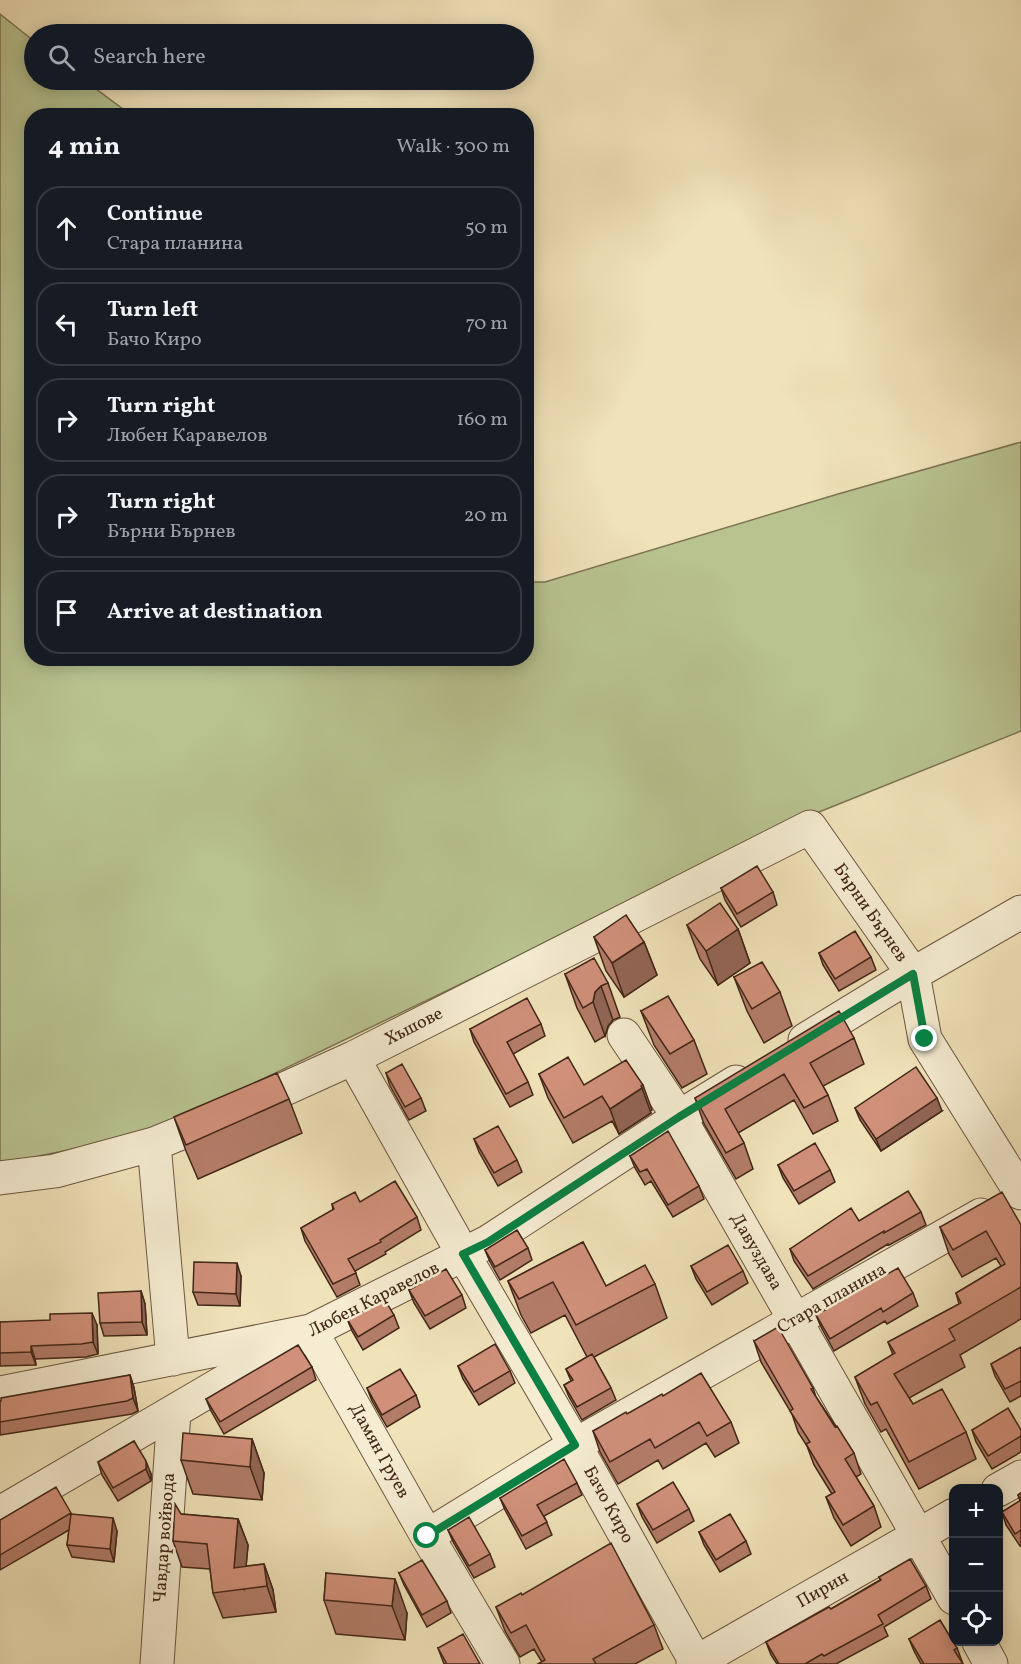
<!DOCTYPE html>
<meta charset="utf-8">
<style>
:root{--surface:#171b24;--page:#242831;--text:#f1f3f6;--muted:#9ea1a6;--line:#363941}
body{margin:0;font-family:Vollkorn,serif;background:var(--page);color:var(--text)}
.controls{position:absolute;right:18px;bottom:18px;display:grid;overflow:hidden;border-radius:12px;box-shadow:0 3px 15px #0003}
.controls button{width:54px;height:54px;display:grid;place-items:center;padding:0;border:0;border-bottom:2px solid var(--line);background:var(--surface);color:var(--text);font:30px sans-serif}
.stop{position:absolute;width:18px;height:18px;margin:-14px;border:4px solid #0b8043;border-radius:50%;background:#fff}
.stop.end{background:#0b8043;border-color:#fff;box-shadow:0 2px 6px #0008}
.list{margin:0;padding:0;list-style:none}
h2{display:flex;justify-content:space-between;align-items:center;height:78px;margin:0;padding:0 24px;font-size:26px}
h2 small{font-size:20px;font-weight:400;color:var(--muted)}
.list li{display:grid;grid-template-columns:39px 1fr auto;gap:18px;align-items:center;box-sizing:border-box;height:84px;margin:0 12px 12px;padding:0 12px;border:2px solid var(--line);border-radius:24px}
.list b{display:block;font-size:22px;white-space:nowrap}
.list p{margin:0;font-size:20px;white-space:nowrap;color:var(--muted)}
.list em{font-size:20px;font-style:normal;color:var(--muted)}
.icon{flex:none;width:33px;height:33px;fill:none;stroke:currentColor;stroke-width:2;stroke-linecap:round;stroke-linejoin:round}
.map{position:relative;flex:none;width:1021px;height:1664px;overflow:hidden}
.search{position:absolute;background:var(--surface);box-shadow:0 3px 15px #0003;left:24px;top:24px;width:510px;height:66px;display:flex;align-items:center;gap:15px;box-sizing:border-box;padding:0 21px;border-radius:33px;color:var(--muted);font-size:22px}
.panel{position:absolute;background:var(--surface);box-shadow:0 3px 15px #0003;left:24px;top:108px;width:510px;height:558px;border-radius:24px}
.map>svg:first-child{display:block}
.green{fill:#b8c390;stroke:#7c7454;stroke-width:1.5}
.lines{fill:none;stroke-linecap:round;stroke-linejoin:round}
.minor-casing{stroke:#6d5540;stroke-width:35}
.minor{stroke:#f5ecd2;stroke-width:33}
.wall{fill:#b37c69;stroke:#412617;stroke-width:1.5}
.shaded-wall{fill:#926555;stroke:#412617;stroke-width:1.5}
.building{fill:#d0907a;stroke:#412617;stroke-width:1.5}
.route{stroke:#0b8043;stroke-width:8}
.labels{text-anchor:middle;dominant-baseline:central;stroke-width:5;stroke-linejoin:round;paint-order:stroke}
.street-label{font-size:18px;fill:#412617;stroke:#f5ecd2}
</style>
<div class="map">
<svg width="1021" height="1664" viewBox="0 0 1021 1664">
<rect width="100%" height="100%" fill="#f0e2b9"/>
<filter id="stains"><feTurbulence type="fractalNoise" baseFrequency=".00333" numOctaves="4"/><feColorMatrix values="0 0 0 0 .2 0 0 0 0 .09 0 0 0 0 .02 0 0 0 .5 -.17"/></filter>
<radialGradient id="worn" r=".72"><stop offset=".6" stop-color="#630" stop-opacity="0"/><stop offset="1" stop-color="#630" stop-opacity=".3"/></radialGradient>
<!-- green -->
<path class="green" d="M0 14 34 41V80H84L131 115 32 116V658H526L527 582H545L838 494 1021 442V731L814 814 151 1133 0 1164Z"/>
<g class="lines">
<defs>
<path id="minor" d="M624 1035 679 1117 954 1598
M805 1040 913 974 1021 912
M353 1058 463 1254 575 1445 697 1664
M154 1144 173 1359
M0 1178 55 1171 154 1144 247 1106 353 1058 810 827 913 974 925 1039 1021 1193
M0 1393 311 1331 427 1536 503 1664
M998 1490 1021 1477
M0 1513 311 1331 488 1242 679 1117 736 1082
M427 1536 575 1445 981 1215
M979 1642 991 1664
M157 1664 174 1412
M693 1664 954 1515"/>
</defs>
<!-- minor casing -->
<use href="#minor" class="minor-casing"/>
<!-- minor -->
<use href="#minor" class="minor"/>
</g>
<!-- wall -->
<path class="wall" d="M721 888 773 892 777 905 741 927 725 900Z
M687 925 738 929 750 963 718 985 700 959Z
M594 937 644 942 657 975 624 997 606 971Z
M819 953 871 957 876 970 839 991 823 965Z
M565 974 608 983 620 1017 613 1020 608 1026 605 1036 595 1042 577 1008Z
M734 977 780 992 792 1026 764 1043 747 1011Z
M641 1011 694 1040 707 1074 682 1088 654 1045Z
M541 1024 545 1036 513 1054 528 1082 533 1095 510 1107 474 1042 470 1029Z
M854 1038 864 1064 823 1086 828 1095 838 1121 813 1134 794 1100 738 1133 744 1143 753 1169 736 1179 704 1124 695 1098Z
M386 1073 421 1098 426 1111 409 1120 390 1086Z
M539 1074 584 1085H643L652 1110 650 1111 651 1113 619 1134 612 1121 573 1143 548 1098Z
M289 1099 302 1133 198 1179 186 1151 174 1117Z
M855 1108 942 1111 881 1151 860 1120Z
M474 1139 517 1160 522 1172 498 1186 479 1152Z
M630 1156 699 1186 704 1199 673 1217 651 1181 645 1185 635 1168Z
M778 1165 830 1170 835 1182 799 1204 783 1178Z
M360 1202 417 1217 421 1230 385 1252 386 1254 355 1271 360 1285 337 1297 305 1241 301 1228 333 1210 332 1204Z
M921 1212 926 1225 889 1245 888 1244 813 1289 794 1261 790 1249 859 1221Z
M1021 1225V1319L960 1355 965 1367 909 1398 913 1404 966 1432 976 1459 919 1489 886 1429 881 1432 865 1404 855 1377 893 1355 888 1342 959 1304 956 1293 1001 1266 996 1258 962 1277 949 1254 940 1227Z
M583 1242 606 1286 655 1284 667 1318 594 1357 611 1388 616 1400 582 1420 569 1397 564 1385 571 1381 566 1369 587 1357 565 1315 531 1333 521 1315 508 1281Z
M528 1248 532 1260 500 1280 490 1262 485 1250Z
M691 1266 743 1271 748 1283 712 1305 696 1279Z
M241 1276 240 1306 198 1305 193 1292Z
M409 1290 462 1295 466 1308 430 1329 414 1303Z
M141 1291 145 1304 147 1335 104 1336 100 1323Z
M913 1293 918 1306 887 1324 885 1321 834 1351 821 1327 816 1315Z
M394 1315 399 1328 363 1350 352 1331 347 1319Z
M0 1322 97 1325 98 1354 86 1357 35 1359 36 1365 0 1366Z
M754 1341 813 1388 816 1397 854 1453 861 1474 856 1477 874 1506 881 1527 851 1546 834 1518 826 1497 832 1494 814 1465 807 1446 798 1432 792 1414 761 1362Z
M1021 1347V1396L1010 1402 995 1376 991 1364Z
M458 1366 510 1371 515 1383 479 1405 463 1379Z
M312 1367 316 1380 224 1434 211 1411 206 1399Z
M130 1375 134 1388 138 1411 132 1414 0 1435V1401Z
M367 1388 416 1395 420 1407 387 1427 372 1401Z
M663 1396 731 1422 739 1443 715 1457 706 1443 663 1469 658 1460 618 1484 600 1452 593 1431Z
M972 1430H1021V1452L992 1469 976 1442Z
M252 1439 264 1473 262 1500 193 1494 181 1460Z
M134 1441 151 1474V1481L118 1501 102 1475 98 1462Z
M577 1483 582 1495 544 1516 552 1535 526 1549 505 1510 500 1498Z
M1021 1493V1546H1020L1006 1525 1002 1512 1020 1501 1018 1495Z
M637 1504 689 1509 694 1521 657 1543 642 1517Z
M71 1514 117 1531 114 1562 72 1557 67 1545 69 1530 0 1570V1520Z
M181 1514 238 1519 248 1545 246 1566 264 1564 273 1590 276 1612 223 1618 213 1593 210 1569 182 1567 173 1541Z
M448 1530 490 1554 495 1567 474 1578 453 1542Z
M699 1532 746 1541 751 1554 720 1572 704 1545Z
M326 1573 407 1613 405 1640 336 1634 324 1600Z
M399 1573 447 1601 451 1613 427 1627 404 1585Z
M879 1577 926 1586 931 1599 884 1627 888 1636 836 1664H777L771 1655 766 1642 831 1609 880 1580Z
M522 1595 654 1625 663 1649 635 1664H538L542 1662 534 1649 520 1657 505 1631 496 1607Z
M909 1639 957 1648 963 1664H921L914 1651Z
M438 1648 480 1664H444Z"/>
<!-- shaded-wall -->
<path class="shaded-wall" d="M738 929 750 963 718 985 706 951Z
M644 942 657 975 624 997 612 963Z
M601 986 613 1020 608 1026 605 1036 593 1002 595 992Z
M642 1088 651 1113 619 1134 610 1109Z
M937 1098 942 1111 881 1151 876 1139Z
M237 1263 241 1276 240 1306 236 1294Z
M141 1291 145 1304 147 1335 142 1322Z
M92 1313 97 1325 98 1354 93 1342Z
M31 1346 35 1359 36 1365 31 1352Z
M130 1375 134 1388 138 1411 133 1398Z
M252 1439 264 1473 262 1500 250 1467Z
M146 1461 151 1474V1481L146 1469Z
M113 1518 117 1531 114 1562 110 1549Z
M238 1519 248 1545 244 1589 234 1568Z
M264 1564 273 1590 276 1612 267 1586Z
M395 1579 407 1613 405 1640 392 1606Z"/>
<!-- building -->
<path class="building" d="M757 866 773 892 737 914 721 888Z
M720 903 738 929 706 951 687 925Z
M626 915 644 942 612 963 594 937Z
M855 931 871 957 835 979 819 953Z
M594 958 608 983 601 986 595 992 593 1002 583 1008 565 974Z
M762 962 780 992 752 1009 734 977Z
M668 996 694 1040 670 1054 641 1011Z
M527 998 541 1024 507 1042 528 1082 506 1094 470 1029Z
M839 1011 854 1038 810 1063 828 1095 804 1108 784 1074 725 1109 744 1143 726 1153 695 1098Z
M568 1057 584 1085 626 1060 643 1085 641 1086 642 1088 610 1109 602 1096 564 1118 539 1074Z
M402 1064 421 1098 405 1107 386 1073Z
M916 1067 937 1098 876 1139 855 1108Z
M277 1073 289 1099 186 1145 174 1117Z
M498 1126 517 1160 494 1173 474 1139Z
M668 1131 699 1186 668 1205 647 1169 640 1172 630 1156Z
M815 1143 830 1170 794 1191 778 1165Z
M395 1181 417 1217 380 1240 381 1242 348 1259 356 1273 333 1284 301 1228 334 1209 332 1204 355 1192 360 1202Z
M908 1191 921 1212 884 1233V1231L808 1276 790 1249 851 1208 859 1221Z
M1002 1192 1021 1225V1287L949 1329 955 1340 894 1374 913 1404 942 1389 966 1432 909 1462 877 1402 871 1405 855 1377 895 1353 888 1342 961 1303 956 1293 1005 1264 986 1231 953 1250 940 1227Z
M517 1230 528 1248 495 1267 485 1250Z
M583 1242 606 1286 645 1265 655 1284 576 1325 553 1282 519 1299 508 1281Z
M728 1245 743 1271 707 1292 691 1266Z
M194 1262 237 1263 236 1294 193 1292Z
M898 1268 913 1293 883 1312 881 1308 830 1339 816 1315Z
M446 1269 462 1295 425 1316 409 1290Z
M141 1291 142 1322 100 1323 98 1293Z
M385 1300 394 1315 358 1337 347 1319Z
M92 1313 93 1342 81 1344 31 1346V1352L0 1353V1322L50 1320V1314Z
M778 1327 813 1388 811 1389 835 1427 837 1426 854 1453 845 1459 874 1506 843 1525 826 1497 835 1492 806 1444 810 1442 790 1411 793 1409 754 1341Z
M495 1344 510 1371 474 1392 458 1366Z
M298 1345 312 1367 220 1422 206 1399Z
M1021 1347V1381L1005 1389 991 1364Z
M592 1354 611 1388 577 1407 564 1385 573 1380 566 1369Z
M400 1369 416 1395 382 1415 367 1388Z
M701 1373 731 1422 707 1436 699 1422 655 1448 650 1439 610 1462 593 1431 626 1412 627 1414 662 1394 663 1396Z
M130 1375 133 1398 127 1401 0 1422V1401H1V1398Z
M1008 1408 1021 1430V1436L988 1456 972 1430Z
M183 1433 252 1439 250 1467 181 1460Z
M134 1441 146 1461V1469L113 1488 98 1462Z
M564 1459 577 1483 537 1505 547 1522 522 1536 500 1498Z
M673 1482 689 1509 653 1530 637 1504Z
M56 1487 71 1513 0 1555V1520Z
M1021 1493V1500L1018 1495Z
M1021 1500V1530L1015 1534 1002 1512Z
M175 1504 181 1514 238 1519 234 1568 264 1564 267 1586 213 1593 207 1544 173 1541Z
M71 1514 113 1518 110 1549 67 1545Z
M730 1514 746 1541 716 1560 699 1532Z
M469 1517 490 1554 469 1566 448 1530Z
M611 1543 654 1625 593 1659 596 1664H538L545 1660 526 1625 511 1633 496 1607 521 1593 522 1595Z
M910 1559 926 1586 878 1615 883 1624 824 1656 822 1654 805 1664H779L766 1642 829 1607 831 1609 881 1580 879 1577Z
M422 1560 447 1601 422 1615 399 1573Z
M326 1573 395 1579 392 1606 324 1600Z
M940 1620 957 1648 954 1650 963 1664H924L909 1639Z
M463 1634 480 1664H447L438 1648Z"/>
<g class="lines">
<!-- route -->
<path class="route" d="M427 1536 575 1445 463 1254 488 1242 679 1117 913 974 925 1039"/>
</g>
<g class="labels">
<!-- street labels -->
<g class="street-label">
<text transform="translate(870 913) rotate(55)">Бърни Бърнев</text>
<text transform="translate(414 1027) rotate(-27)">Хъшове</text>
<text transform="translate(756 1252) rotate(60)">Давуздава</text>
<text transform="translate(832 1299) rotate(-30)">Стара планина</text>
<text transform="translate(374 1300) rotate(-27)">Любен Каравелов</text>
<text transform="translate(379 1451) rotate(61)">Дамян Груев</text>
<text transform="translate(608 1505) rotate(61)">Бачо Киро</text>
<text transform="translate(165 1538) rotate(-86)">Чавдар войвода</text>
<text transform="translate(823 1590) rotate(-30)">Пирин</text>
</g>
</g>
<rect width="100%" height="100%" filter="url(#stains)"/>
<rect width="100%" height="100%" fill="url(#worn)"/>
</svg>
<div class="controls">
<button>+</button>
<button>−</button>
<button><svg class="icon" aria-label="locate" viewBox="0 0 24 24"><circle cx="12" cy="12" r="6"/><path d="M12 2v4M12 18v4M2 12h4M18 12h4"/></svg></button>
</div>
<div class="stop" style="left:427px;top:1536px"></div>
<div class="stop end" style="left:925px;top:1039px"></div>
<div class="search"><svg class="icon" aria-label="search" viewBox="0 0 24 24"><circle cx="10" cy="10" r="6"/><path d="M15 15l6 6"/></svg>Search here</div>
<section class="panel">
<h2>4 min<small>Walk · 300 m</small></h2>
<ul class="list">
<li><svg class="icon" aria-label="ahead" viewBox="0 0 24 24"><path d="M12 20V5M6 11l6-6 6 6"/></svg><div><b>Continue</b><p>Стара планина</p></div><em>50 m</em></li>
<li><svg class="icon" aria-label="left" viewBox="0 0 24 24"><path d="M17 20v-9H6M10 6l-5 5 5 5"/></svg><div><b>Turn left</b><p>Бачо Киро</p></div><em>70 m</em></li>
<li><svg class="icon" aria-label="right" viewBox="0 0 24 24"><path d="M7 20v-9h11M14 6l5 5-5 5"/></svg><div><b>Turn right</b><p>Любен Каравелов</p></div><em>160 m</em></li>
<li><svg class="icon" aria-label="right" viewBox="0 0 24 24"><path d="M7 20v-9h11M14 6l5 5-5 5"/></svg><div><b>Turn right</b><p>Бърни Бърнев</p></div><em>20 m</em></li>
<li><svg class="icon" aria-label="arrive" viewBox="0 0 24 24"><path d="M6 21V4h12l-3 4 3 4H6"/></svg><div><b>Arrive at destination</b></div></li>
</ul>
</section>
</div>
